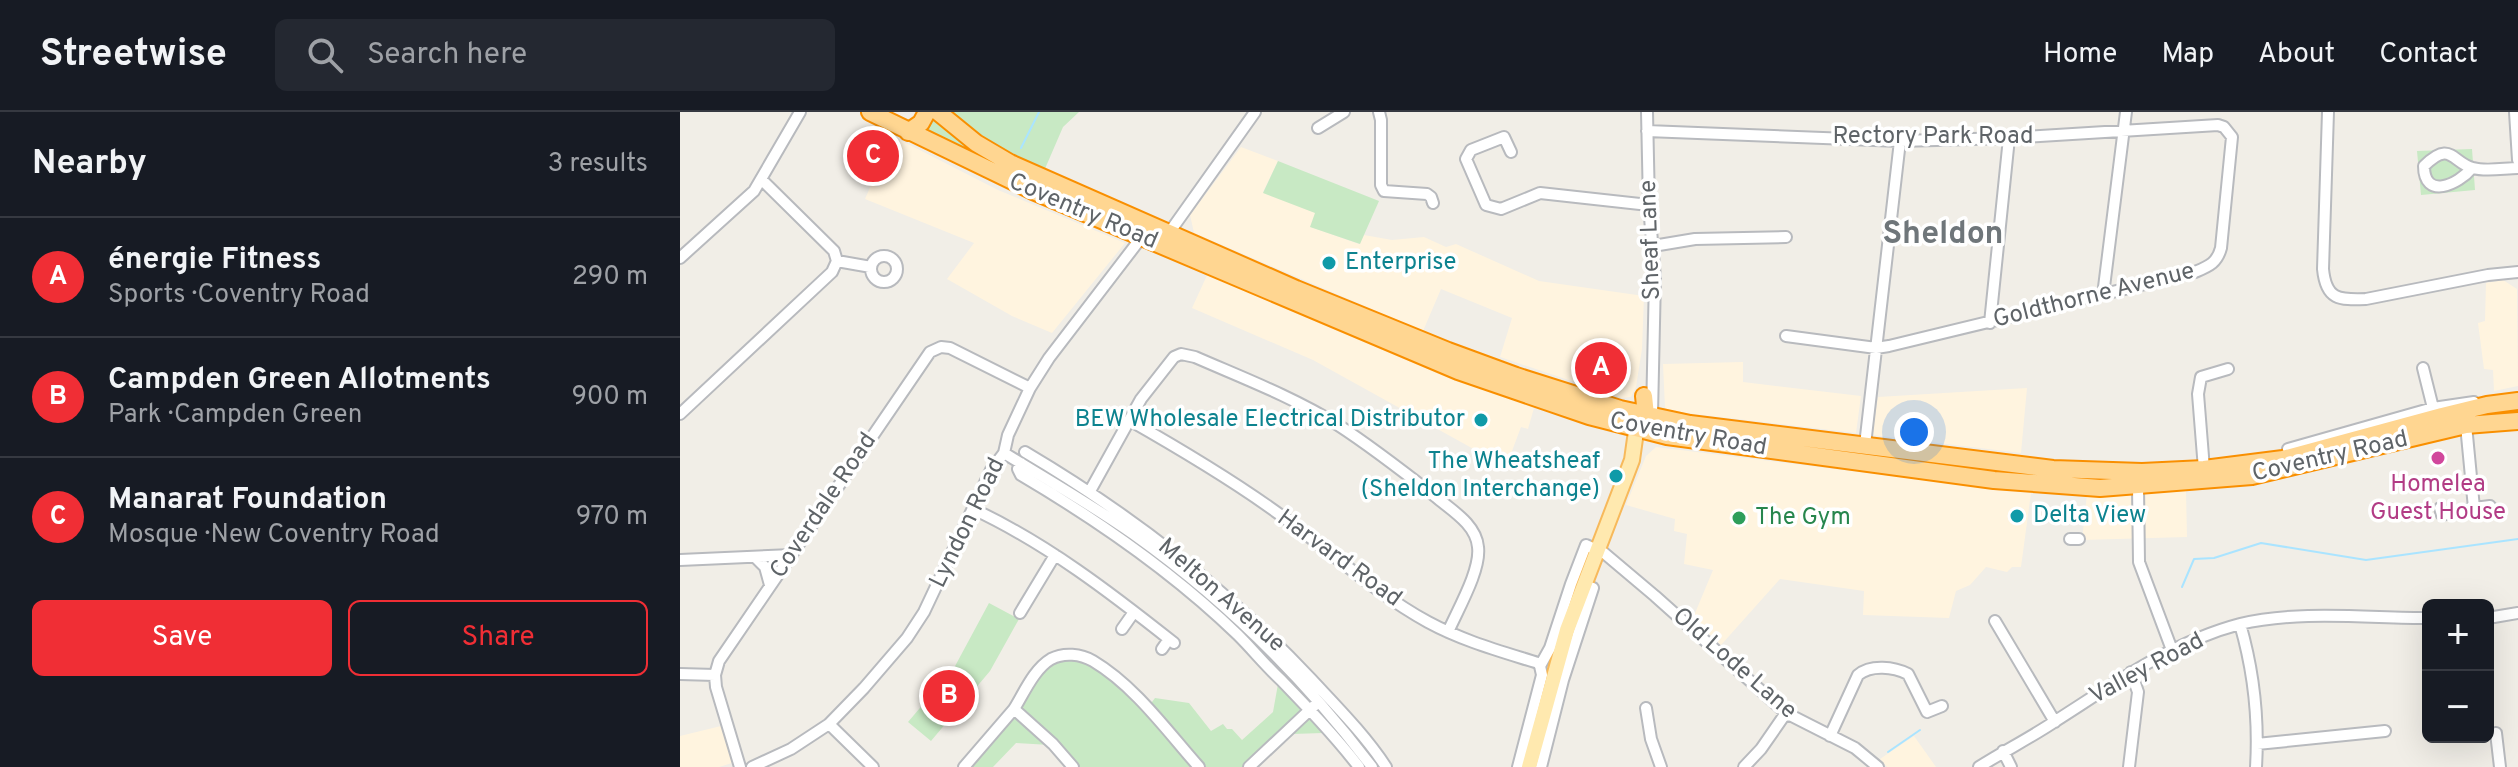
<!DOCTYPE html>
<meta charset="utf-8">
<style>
:root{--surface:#171b24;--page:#242831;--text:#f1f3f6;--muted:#9ea1a6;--line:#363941;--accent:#f02e35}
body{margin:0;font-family:Overpass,sans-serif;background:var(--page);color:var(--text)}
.controls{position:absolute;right:24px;bottom:24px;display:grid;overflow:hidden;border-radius:12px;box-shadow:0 8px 32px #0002}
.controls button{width:72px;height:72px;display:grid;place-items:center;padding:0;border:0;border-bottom:2px solid var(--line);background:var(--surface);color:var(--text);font:40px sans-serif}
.you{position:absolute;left:1234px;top:320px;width:28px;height:28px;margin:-20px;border:6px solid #fff;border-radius:50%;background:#1a73e8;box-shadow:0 0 0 12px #1a73e833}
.badge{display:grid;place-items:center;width:52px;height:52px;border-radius:50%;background:var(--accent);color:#fff;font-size:26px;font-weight:700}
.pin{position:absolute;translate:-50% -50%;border:4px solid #fff;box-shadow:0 2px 8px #0006}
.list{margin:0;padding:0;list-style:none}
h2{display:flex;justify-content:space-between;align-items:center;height:104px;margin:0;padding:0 32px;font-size:34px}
h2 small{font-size:26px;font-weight:400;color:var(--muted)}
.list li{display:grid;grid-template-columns:52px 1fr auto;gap:24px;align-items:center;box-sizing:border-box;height:120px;padding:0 32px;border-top:2px solid var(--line)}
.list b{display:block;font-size:30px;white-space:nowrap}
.list p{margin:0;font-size:26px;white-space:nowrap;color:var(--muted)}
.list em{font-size:26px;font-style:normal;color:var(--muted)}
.actions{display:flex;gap:16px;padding:24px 32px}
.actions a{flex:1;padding:18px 0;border:2px solid var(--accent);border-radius:12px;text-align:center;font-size:28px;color:var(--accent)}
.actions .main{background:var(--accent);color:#fff}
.icon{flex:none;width:44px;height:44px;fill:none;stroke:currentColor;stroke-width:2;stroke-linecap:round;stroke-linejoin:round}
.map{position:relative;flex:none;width:1838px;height:655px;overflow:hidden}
header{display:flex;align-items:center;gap:48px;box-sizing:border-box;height:112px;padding:0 40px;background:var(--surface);border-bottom:2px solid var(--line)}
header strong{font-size:38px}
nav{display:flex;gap:44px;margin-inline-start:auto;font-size:28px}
.search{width:560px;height:72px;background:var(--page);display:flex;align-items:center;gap:20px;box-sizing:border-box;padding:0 28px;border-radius:12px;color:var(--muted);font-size:30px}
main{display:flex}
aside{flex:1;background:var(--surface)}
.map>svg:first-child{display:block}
.commercial{fill:#fff4df}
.green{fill:#c8e9c4}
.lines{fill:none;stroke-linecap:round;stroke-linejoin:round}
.stream{stroke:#aae4ff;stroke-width:2}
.minor-casing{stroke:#b8babe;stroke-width:14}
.major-casing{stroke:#f7b95b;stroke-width:18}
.highway-casing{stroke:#f98f00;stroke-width:20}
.minor{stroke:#fff;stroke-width:10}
.major{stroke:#ffe9af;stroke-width:14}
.highway{stroke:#ffd691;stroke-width:16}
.culture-dot{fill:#0f9aa8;stroke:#fff;stroke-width:3}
.hotel-dot{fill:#d1479c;stroke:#fff;stroke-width:3}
.leisure-dot{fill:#2e9e5b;stroke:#fff;stroke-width:3}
.labels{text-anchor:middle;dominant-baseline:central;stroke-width:7;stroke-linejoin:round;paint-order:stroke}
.street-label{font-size:24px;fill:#5f6468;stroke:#fff}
.culture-label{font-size:24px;fill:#0d838f;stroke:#fff;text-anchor:start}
.hotel-label{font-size:24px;fill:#b23c85;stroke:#fff}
.leisure-label{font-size:24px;fill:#27864d;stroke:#fff;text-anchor:start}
.district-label{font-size:32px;font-weight:bold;fill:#6f767a;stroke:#fff}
</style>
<header>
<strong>Streetwise</strong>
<div class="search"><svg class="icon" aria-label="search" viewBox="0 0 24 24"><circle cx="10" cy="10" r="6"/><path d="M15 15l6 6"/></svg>Search here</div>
<nav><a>Home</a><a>Map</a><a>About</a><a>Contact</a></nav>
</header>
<main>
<aside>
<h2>Nearby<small>3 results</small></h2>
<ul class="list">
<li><span class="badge">A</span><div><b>énergie Fitness</b><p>Sports · Coventry Road</p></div><em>290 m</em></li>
<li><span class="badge">B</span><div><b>Campden Green Allotments</b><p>Park · Campden Green</p></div><em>900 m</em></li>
<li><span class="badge">C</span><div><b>Manarat Foundation</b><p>Mosque · New Coventry Road</p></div><em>970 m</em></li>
</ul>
<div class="actions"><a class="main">Save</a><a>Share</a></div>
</aside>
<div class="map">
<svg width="1838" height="655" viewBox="0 0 1838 655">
<rect width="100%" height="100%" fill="#f1eee7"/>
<!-- commercial -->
<path class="commercial" d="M220 28 318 78 445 131 372 221 332 204 267 167 294 131 185 87 191 73 199 75Z
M561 35 598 49 583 80 636 101 631 115 679 132 684 123 712 128 744 125 766 135 776 132 859 169 964 184 962 237 956 275 951 285 942 286 820 245 832 206 761 177 743 219 514 121 510 103Z
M529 159 689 229 854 296 848 317 841 315 826 355 633 248 512 196Z
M1823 168 1837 177 1838 274 1814 279 1813 258 1804 257 1798 211 1805 209 1806 171Z
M1063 250V270L1181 284 1176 321 989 299 985 296 983 252Z
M1347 276 1341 341 1192 323 1198 285Z
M976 335 1351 381 1341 455H1332L1327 460 1306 455 1290 473 1276 479 1269 506 1183 503 1184 479 1100 467 1041 533 1013 506 1033 458 1004 452 1007 422 994 419 995 407 946 393 966 344Z
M1506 379 1507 425 1402 428 1407 382Z
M41 614 52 651 39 655H0V624Z
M1234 624 1256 655H1207L1200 647Z"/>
<!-- green -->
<path class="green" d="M271 0H399L383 15 364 59 309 30Z
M251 4 334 64 243 22Z
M1792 37 1795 78 1741 83 1737 39Z
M598 49 699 89 680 132 630 115 635 101 583 81Z
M344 357 435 413 504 466 566 521 629 588 627 589 564 527Z
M309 491 339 507 310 559 251 629 228 610 274 556Z
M387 547 409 549 433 567 514 655H396L341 600V589C355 570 363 552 387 547Z
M598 572 643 621 612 622 572 655H525L469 594 475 586 509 591 531 619 543 612 547 617H552L562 628 593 600Z
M332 606H337L370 633 336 631 313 655H288Z"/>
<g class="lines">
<!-- stream -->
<path class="stream" d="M341 36 359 0
M1502 475 1514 447 1534 446 1581 431 1686 448 1838 427
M1208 640 1240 618"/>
<defs>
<path id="minor" d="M699 0 701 8V73L704 79 747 82 751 85 753 91
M967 0 969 93 975 166 972 302
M1648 0 1643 157C1646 188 1659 188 1686 187L1808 163 1838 160
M1835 0 1838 48
M638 16 664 0
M967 19 1220 29 1329 26 1538 13 1544 15 1552 25 1541 136C1537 151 1529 154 1515 160L1209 234 1196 236 1106 224
M831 40 824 25 791 38 786 47 806 93 821 97 860 81 969 93
M1792 56C1778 73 1744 88 1744 54 1771 27 1772 51 1793 56 1806 60 1825 56 1838 56
M489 121 575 0
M973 134 1015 127 1106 125
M191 157a13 13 0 1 1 26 0a13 13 0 1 1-26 0Z
M0 146 74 79 120 0
M157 149 191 155
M1423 183 1446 0
M1310 211 1329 26
M1743 256 1753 296
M0 302 152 160 157 149 154 139 82 68
M449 308C500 337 551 367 599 402 649 438 695 481 748 510 783 529 820 539 858 551L860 554
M1185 333 1220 29
M1608 337 1753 296 1794 290
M345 340C453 404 544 475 631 567 657 595 685 623 706 655
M324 341C368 368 412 393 453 422 543 486 625 567 692 655
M341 351 338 357 341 363C419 409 493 460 558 523 573 538 586 554 601 568 628 596 655 624 679 655
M1524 357 1518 282 1521 265 1548 257
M1458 375 1459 450 1492 538
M410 379 461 287 494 245 501 242 515 245C563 266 613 285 658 313 692 335 724 360 756 385 771 398 796 412 798 435 801 458 778 497 768 520
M1760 396 1762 403 1794 396 1786 313
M1794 396 1810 394
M293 397C366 431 431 481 494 531
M1390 427H1399
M75 445 85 455 90 473
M0 448 112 443
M340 501 375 443
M1808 506 1838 501
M1315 509 1375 610
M1560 512C1574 560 1579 605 1576 655
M442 517 454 500
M482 537 489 527
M860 554 870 536 891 472 906 433 924 441 975 484 1106 601 1175 636 1198 655
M0 562 35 563
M966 596 971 627 981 655
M149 612 193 655
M1816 621 1820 655
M1150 624 1178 563C1191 552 1214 555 1228 562L1247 600 1262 594
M1577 632 1705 619
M1323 639 1331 655
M60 655 36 575 35 563 39 549 250 240 261 235 270 236 350 276
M72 655 111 637 149 612 184 576 227 526 244 500 311 358 324 341 328 323 350 276 369 246 461 126
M284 655 334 597
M393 655 373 632 334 597C344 581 354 557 371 547 384 540 401 542 413 549 455 574 487 619 519 655
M569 655 634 594
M838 655 862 563 860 554
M861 655 883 568 913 476 903 473
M1064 655 1081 637 1106 601
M1299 655C1324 639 1352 625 1377 608 1435 571 1492 530 1560 512 1618 498 1688 506 1748 506
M1449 655 1458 580 1451 560"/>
<path id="major" d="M849 655 887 518 952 348 958 305"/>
<path id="highway" d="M190 0 353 79 778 259 909 304 987 324 1314 368 1420 376 1572 364 1786 313 1838 309
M258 0 296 31 330 51 616 177 768 239 836 264 940 297 1010 312 1373 357 1462 360 1524 357 1603 347 1762 304 1807 293 1838 289
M228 20 241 11 247 0
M964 284 966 303 970 310"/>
</defs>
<!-- minor casing -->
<use href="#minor" class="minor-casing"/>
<!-- major casing -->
<use href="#major" class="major-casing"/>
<!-- highway casing -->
<use href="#highway" class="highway-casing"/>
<!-- minor -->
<use href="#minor" class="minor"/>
<!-- major -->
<use href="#major" class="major"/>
<!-- highway -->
<use href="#highway" class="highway"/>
</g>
<!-- markers -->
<g class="culture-dot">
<circle cx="649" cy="151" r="8"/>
<circle cx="801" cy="308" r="8"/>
<circle cx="936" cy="364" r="8"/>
<circle cx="1337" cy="404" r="8"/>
</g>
<circle class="hotel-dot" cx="1758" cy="346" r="8"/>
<circle class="leisure-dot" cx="1059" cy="406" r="8"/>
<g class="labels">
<!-- street labels -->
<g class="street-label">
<text x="1253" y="25">Rectory Park Road</text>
<text transform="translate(403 100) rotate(23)">Coventry Road</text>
<text transform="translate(971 128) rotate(-92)">Sheaf Lane</text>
<text transform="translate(1414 184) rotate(-14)">Goldthorne Avenue</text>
<text transform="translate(1008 323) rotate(10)">Coventry Road</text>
<text transform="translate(1650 345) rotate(-13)">Coventry Road</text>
<text transform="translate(144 394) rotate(-56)">Coverdale Road</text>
<text transform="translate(288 411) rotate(-64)">Lyndon Road</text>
<text transform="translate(659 447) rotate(36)">Harvard Road</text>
<text transform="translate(541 484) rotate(41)">Melton Avenue</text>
<text transform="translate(1054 552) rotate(41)">Old Lode Lane</text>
<text transform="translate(1467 557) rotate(-28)">Valley Road</text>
</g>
<!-- culture labels -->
<g class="culture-label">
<text x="665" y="151">Enterprise</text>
<text x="785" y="308" text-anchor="end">BEW Wholesale Electrical Distributor</text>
<text x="920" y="350" text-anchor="end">The Wheatsheaf<tspan x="920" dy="28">(Sheldon Interchange)</tspan></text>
<text x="1353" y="404">Delta View</text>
</g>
<!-- hotel labels -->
<g class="hotel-label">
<text x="1758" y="373">Homelea<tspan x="1758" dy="28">Guest House</tspan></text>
</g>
<!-- leisure labels -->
<g class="leisure-label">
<text x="1075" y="406">The Gym</text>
</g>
<!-- district labels -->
<g class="district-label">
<text x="1263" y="123">Sheldon</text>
</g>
</g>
</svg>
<div class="controls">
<button>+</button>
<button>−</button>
</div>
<div class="you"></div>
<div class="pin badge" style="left:921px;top:256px">A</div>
<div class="pin badge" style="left:269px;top:584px">B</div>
<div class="pin badge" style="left:193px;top:44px">C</div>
</div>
</main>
